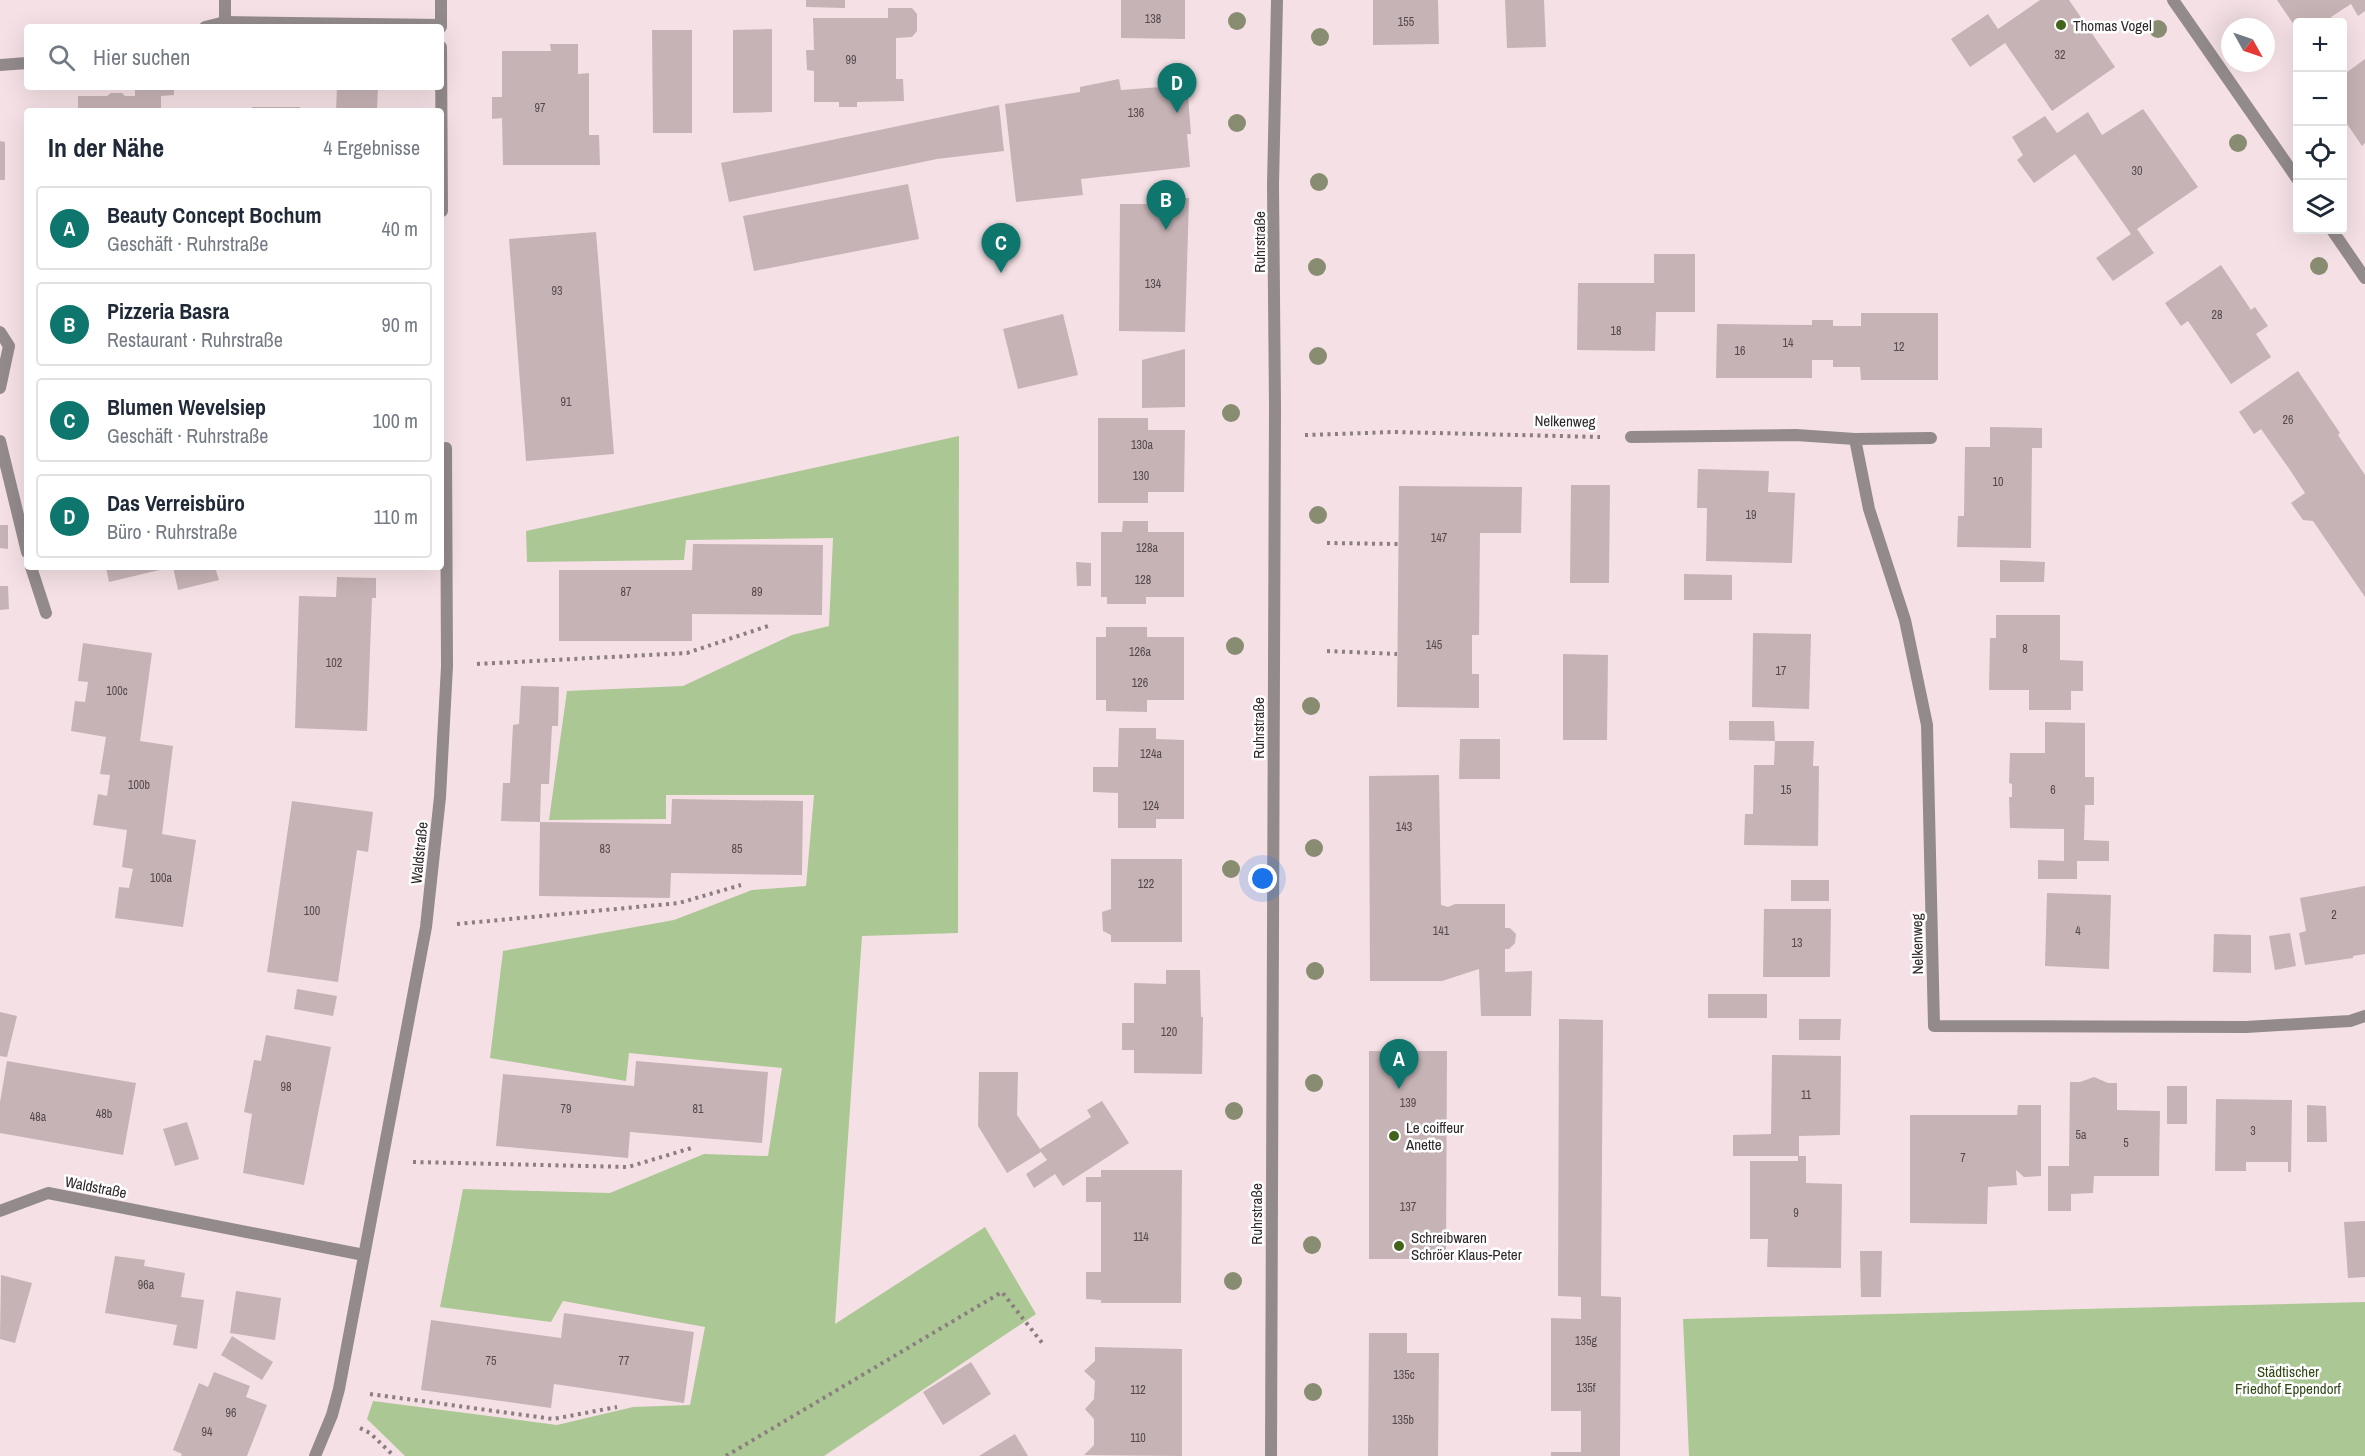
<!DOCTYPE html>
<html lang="de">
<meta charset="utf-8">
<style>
:root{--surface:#fff;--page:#f2f2f3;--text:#1f2937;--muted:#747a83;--line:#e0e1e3;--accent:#0f766e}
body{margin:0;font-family:"Archivo Narrow",sans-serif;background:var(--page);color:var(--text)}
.controls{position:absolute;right:18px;top:18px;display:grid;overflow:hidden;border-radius:6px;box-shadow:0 6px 24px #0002}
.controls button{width:54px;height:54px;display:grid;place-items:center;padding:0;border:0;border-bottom:2px solid var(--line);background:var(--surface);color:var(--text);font:30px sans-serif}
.compass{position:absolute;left:2221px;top:18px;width:54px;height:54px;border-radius:50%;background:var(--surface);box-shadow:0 6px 24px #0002;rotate:130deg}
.you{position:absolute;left:1263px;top:879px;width:21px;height:21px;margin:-15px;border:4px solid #fff;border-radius:50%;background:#1a73e8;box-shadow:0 0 0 9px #1a73e833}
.badge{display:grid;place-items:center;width:39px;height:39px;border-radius:50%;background:var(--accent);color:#fff;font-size:20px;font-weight:700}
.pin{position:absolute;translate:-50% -50px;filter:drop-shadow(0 2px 3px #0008)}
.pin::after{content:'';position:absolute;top:32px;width:21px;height:18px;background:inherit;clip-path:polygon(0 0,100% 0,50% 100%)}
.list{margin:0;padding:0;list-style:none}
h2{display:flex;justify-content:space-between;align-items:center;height:78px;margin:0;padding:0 24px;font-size:26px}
h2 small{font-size:20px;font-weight:400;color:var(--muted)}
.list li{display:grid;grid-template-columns:39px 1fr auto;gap:18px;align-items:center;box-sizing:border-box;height:84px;margin:0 12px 12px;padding:0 12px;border:2px solid var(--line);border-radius:6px}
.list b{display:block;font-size:22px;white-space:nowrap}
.list p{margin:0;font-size:20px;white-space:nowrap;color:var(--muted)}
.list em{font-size:20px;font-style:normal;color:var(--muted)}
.icon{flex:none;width:33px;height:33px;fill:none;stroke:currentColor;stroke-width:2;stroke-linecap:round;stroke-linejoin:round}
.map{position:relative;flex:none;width:2365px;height:1456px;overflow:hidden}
.search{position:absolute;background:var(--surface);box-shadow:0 6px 24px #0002;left:24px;top:24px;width:420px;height:66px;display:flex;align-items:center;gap:15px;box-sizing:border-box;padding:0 21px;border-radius:6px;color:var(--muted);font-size:22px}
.panel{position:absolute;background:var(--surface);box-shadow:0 6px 24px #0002;left:24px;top:108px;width:420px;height:462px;border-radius:6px}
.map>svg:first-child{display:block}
.green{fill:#abc793}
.building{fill:#c6b3b6}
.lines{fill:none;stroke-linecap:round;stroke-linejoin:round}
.path{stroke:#8b7d80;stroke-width:4;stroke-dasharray:3 4.5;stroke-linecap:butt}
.service{stroke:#928a8b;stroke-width:12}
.minor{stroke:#928a8b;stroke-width:12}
.tertiary{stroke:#928a8b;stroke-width:12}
.tree{fill:#888d72}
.poi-dot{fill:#41631a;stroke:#fff;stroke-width:2}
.labels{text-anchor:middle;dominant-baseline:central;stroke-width:5;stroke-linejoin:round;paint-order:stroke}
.number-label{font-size:12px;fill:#54494c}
.poi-label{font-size:15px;fill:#2e2628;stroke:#fff;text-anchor:start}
.street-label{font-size:15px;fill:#2e2628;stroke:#fff}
.park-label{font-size:15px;fill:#2f4814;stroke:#fff}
</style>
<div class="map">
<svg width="2365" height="1456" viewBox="0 0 2365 1456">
<rect width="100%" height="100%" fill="#f5e1e5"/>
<!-- green -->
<path class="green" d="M959 436 958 933 862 936 835 1324 985 1227 1036 1314 824 1456H405L367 1419 373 1401 557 1425 633 1407 690 1405 705 1327 563 1301 551 1322 440 1307 463 1189 610 1193 704 1154 768 1156 782 1068 629 1053 626 1081 490 1058 503 951 674 920 752 890 806 886 814 795H666V819L549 820 567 691 683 686 792 635 829 626 833 538 686 540 684 560 527 562 526 531Z
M2365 1302V1456H1689L1683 1319Z"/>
<!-- building -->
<path class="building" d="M806 0H845V8L806 7Z
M1121 0H1185V39L1121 38Z
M1373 0H1438L1439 44 1373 45Z
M1505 0H1544L1546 47 1507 48Z
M2040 0H2069L2115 67 2052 111 2005 43 1970 67 1951 39 1988 14 1998 29Z
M2277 0H2365V11L2358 16 2351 4 2331 17 2335 22H2298V31Z
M888 8H912L917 14V31L912 37 896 38V79H903L904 101 857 102V107H839V102H814V71L807 70 806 50H814L813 18H888Z
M772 29V112L733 113V30Z
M652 30H692V133H653Z
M550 44H578V74L589 73V135H599L600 165H503L502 118 492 119V97H502V51H551Z
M2365 59V143L2362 146 2343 118V75Z
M1119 79 1121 90 1187 85 1191 134H1187L1190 167 1081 179 1083 195 1016 202 1005 104 1080 92V87Z
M135 87H174V95L161 96V111H78V96H107L111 93H122L125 96H135Z
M337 87H378L377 111H336Z
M999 105 1004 151 937 159 729 202 721 163Z
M252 107H300V111H252Z
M2143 109 2198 187 2137 229 2154 253 2113 281 2096 258 2131 234 2075 154 2034 183 2017 160 2023 155 2012 137 2045 116 2057 133 2088 112 2102 135Z
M0 141 5 142V180H0Z
M908 184 919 239 754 271 743 216Z
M1161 198H1189L1185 332 1119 331 1120 204H1160Z
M596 232 614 454 526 461 509 239Z
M1654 254H1695V312H1656L1655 351 1577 350 1578 283H1654Z
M2221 265 2251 310 2255 307 2268 326 2256 334 2271 357 2231 384 2188 321 2181 326 2165 303Z
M1861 313H1938V380H1861L1860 367H1833V360H1812V378H1716L1717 324 1812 325V320H1833V326H1861Z
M1063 314 1078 375 1018 389 1003 329Z
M1185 349V407L1142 408V360Z
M2298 371 2340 433 2338 435 2365 475V597L2313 521 2303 520 2291 503 2305 493 2290 470 2261 429 2254 434 2239 412Z
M1098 418H1148V430H1185L1184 492H1148V503H1098Z
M1990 427 2042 428V448H2032L2031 548 1957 547 1958 516H1964L1965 447H1990Z
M1698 469 1769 471 1768 492 1795 493 1792 563 1706 561 1707 508H1697Z
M1571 485H1610L1609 583H1570Z
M1399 486 1522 487 1521 533H1480L1479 635H1472V674H1479V708L1397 707Z
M1123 521H1148V532H1184V597H1146V604H1107V597H1101V532H1122Z
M0 525H8V549L0 548Z
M693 544 823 545 822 615 692 614V641H559V570H692Z
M2000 560 2045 562 2044 582H2000Z
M1076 562 1091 563V586H1077Z
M106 567H168V568L109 582Z
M173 567H215L219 580 178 590Z
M1684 574 1732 575V600H1684Z
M337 577 376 578V598H372L367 731 295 728 299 596 336 597Z
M0 586H8L9 609 0 610Z
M1996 615H2060V660L2083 661V691H2071V710H2029V690H1989L1990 638H1996Z
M1106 627H1147V637H1184V700H1147V712L1106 711V700H1096V637H1106Z
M1753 633 1811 634 1809 709 1752 707Z
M83 643 152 653 140 741 173 746 162 834 196 840 183 927 115 918 119 887 129 888 133 869 122 867 127 830 93 825 98 794 107 796 110 775 100 774 106 737 71 731 75 701 85 702 88 682 78 681Z
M1563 654 1608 655 1607 740H1563Z
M521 686 559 687 558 726H552L549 784H541L540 822 501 821 503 783H510L513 725 519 724Z
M1729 721H1774L1775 741 1729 740Z
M2045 722 2085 723V777H2094V805H2085L2084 840 2109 841V861H2077V879H2038V860L2064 861V829L2010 828 2009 797H2012V784L2009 783 2010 753H2045Z
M1119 728H1156V739L1184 740V819H1156V828H1118V793L1093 792V767H1118Z
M1460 739H1500V779H1459Z
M1775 741H1814L1813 766H1819L1818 846 1744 845 1745 814H1753L1754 765H1774Z
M1439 775 1441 905 1448 907 1455 904H1505V928H1510L1516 934 1515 943 1509 949H1505V972L1532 971 1531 1016H1481L1479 969 1442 981H1370L1369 776Z
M672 799 803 801 802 875 671 873 670 898 539 896 540 822 671 824Z
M292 801 373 812 368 852 357 850 338 982 267 972Z
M1111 859H1182V942H1111V935L1103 931 1102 912 1111 909Z
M1791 880H1829V901H1791Z
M2365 886V954L2353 956V958L2305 965 2299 933 2306 931 2300 898Z
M2047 893 2111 895 2109 969 2045 966Z
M1764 909H1831L1830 977H1763Z
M2290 933 2296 966 2275 970 2269 936Z
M2214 934 2251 935V973L2213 972Z
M1166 970H1200L1201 1017H1203L1202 1074 1134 1073V1050H1122V1023H1134V983L1166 984Z
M297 989 337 996 333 1016 294 1009Z
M1708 994H1767V1018H1708Z
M0 1012 17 1016 7 1057 0 1056Z
M1559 1019 1603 1020 1601 1296 1621 1297 1620 1456H1551V1452H1581V1411H1551V1318L1581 1319V1297L1558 1296Z
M1799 1019H1841L1840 1040H1799Z
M266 1035 331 1047 304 1185 243 1173 252 1114 244 1112 254 1060 261 1061Z
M1369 1051H1447L1446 1259H1369Z
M1772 1055 1841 1056 1840 1135 1799 1136V1156H1806V1183L1842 1184 1841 1268 1767 1267 1768 1239H1750V1161H1798V1156H1733V1135L1771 1134Z
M7 1061 136 1083 123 1155 0 1133V1102Z
M636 1061 768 1072 762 1143 630 1132 628 1158 496 1146 503 1074 634 1086Z
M979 1072H1018L1017 1115 1040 1149 1091 1117 1087 1110 1102 1101 1129 1143 1063 1186 1055 1174 1034 1188 1026 1174 1047 1160 1041 1152 1007 1173 978 1126Z
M2094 1077 2108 1083H2117V1110L2160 1111 2159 1176H2094L2093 1193 2071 1194V1211H2048V1166H2069L2070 1082H2080Z
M2167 1086H2187V1124H2167Z
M2216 1099 2292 1100 2291 1172H2288V1162H2246V1171H2215Z
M2018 1105H2041V1176L2024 1177 2016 1170 2017 1185 1988 1187 1987 1224 1910 1223V1115H2017Z
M2307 1105 2326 1106 2327 1142H2307Z
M187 1122 199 1159 175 1166 163 1129Z
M1101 1170H1182L1181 1303H1101V1300L1086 1299V1272H1101V1202H1086V1177H1101Z
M2365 1221V1277L2348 1278 2344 1222Z
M1860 1251H1882L1881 1297H1861Z
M115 1256 145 1260 144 1266 185 1273 181 1297 204 1300 197 1349 173 1345 177 1325 105 1313Z
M1 1275 32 1283 15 1343 0 1339Z
M236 1291 281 1298 275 1340 230 1333Z
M564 1313 694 1332 684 1403 554 1384 551 1408 421 1390 431 1320 561 1338Z
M1369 1333H1407V1353H1439L1438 1456H1368Z
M232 1336 273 1362 262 1380 221 1355Z
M1095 1347 1182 1349V1456L1084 1455 1094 1445V1419L1085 1409 1094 1399 1095 1381 1084 1371 1095 1361Z
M971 1362 991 1394 943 1425 923 1392Z
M214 1372 250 1386 246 1397 267 1405 247 1456H181L182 1454 173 1450 199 1383 208 1387Z
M1015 1434 1028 1456H979Z"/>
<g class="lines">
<!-- path -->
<path class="path" d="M1305 435 1394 432 1600 437
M1327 543 1398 544
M1327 651 1397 654
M477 664 687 653 768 626
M457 924 679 903 741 885
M413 1162 628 1167 695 1147
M370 1394 553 1419 617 1407
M360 1428 370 1433 394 1456
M726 1456 1002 1292 1043 1344"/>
<!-- service -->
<path class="service" d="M225 22V0"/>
<!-- minor -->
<path class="minor" d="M441 0V27
M2173 0 2298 180
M205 27 225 22 441 25
M441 47 442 211
M0 65 27 63
M2332 230 2365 278
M0 332 9 346 0 388
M1631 437 1796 435 1855 439 1869 509 1905 620 1927 725 1934 1026 2246 1027 2350 1021 2365 1016
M1855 439 1931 438
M0 441 27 552
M31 567 46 613
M0 1211 48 1193 364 1255
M315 1456 332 1415 339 1389 426 927 440 797 447 666 446 448"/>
<!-- tertiary -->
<path class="tertiary" d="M1271 1456 1275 407 1273 185 1277 0"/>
</g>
<!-- trees -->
<g class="tree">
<circle cx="1237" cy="21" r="9"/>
<circle cx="2158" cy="29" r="9"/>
<circle cx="1320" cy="37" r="9"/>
<circle cx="1237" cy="123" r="9"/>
<circle cx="2238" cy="143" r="9"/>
<circle cx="1319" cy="182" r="9"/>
<circle cx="2319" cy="266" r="9"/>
<circle cx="1317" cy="267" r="9"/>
<circle cx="1318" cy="356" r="9"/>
<circle cx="1231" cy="413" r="9"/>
<circle cx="1318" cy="515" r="9"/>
<circle cx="1235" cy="646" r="9"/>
<circle cx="1311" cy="706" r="9"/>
<circle cx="1314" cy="848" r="9"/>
<circle cx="1231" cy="869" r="9"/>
<circle cx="1315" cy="971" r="9"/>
<circle cx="1314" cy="1083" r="9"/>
<circle cx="1234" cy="1111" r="9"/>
<circle cx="1312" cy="1245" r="9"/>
<circle cx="1233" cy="1281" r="9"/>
<circle cx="1313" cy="1392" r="9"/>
</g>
<!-- markers -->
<g class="poi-dot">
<circle cx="2061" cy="25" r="6"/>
<circle cx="1394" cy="1136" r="6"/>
<circle cx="1399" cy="1246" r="6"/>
</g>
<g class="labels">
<!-- number labels -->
<g class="number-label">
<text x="1153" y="19">138</text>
<text x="1406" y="22">155</text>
<text x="2060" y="55">32</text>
<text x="851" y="60">99</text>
<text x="540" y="108">97</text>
<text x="1136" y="113">136</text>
<text x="2137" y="171">30</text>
<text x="1153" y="284">134</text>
<text x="557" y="291">93</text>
<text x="2217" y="315">28</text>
<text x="1616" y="331">18</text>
<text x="1788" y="343">14</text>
<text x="1899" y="347">12</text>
<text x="1740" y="351">16</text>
<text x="566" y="402">91</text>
<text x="2288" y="420">26</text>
<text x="1142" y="445">130a</text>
<text x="1141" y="476">130</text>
<text x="1998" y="482">10</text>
<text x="1751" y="515">19</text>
<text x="1439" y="538">147</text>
<text x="1147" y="548">128a</text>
<text x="1143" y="580">128</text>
<text x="626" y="592">87</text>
<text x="757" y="592">89</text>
<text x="1434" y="645">145</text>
<text x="2025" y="649">8</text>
<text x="1140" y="652">126a</text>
<text x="334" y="663">102</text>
<text x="1781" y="671">17</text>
<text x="1140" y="683">126</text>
<text x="117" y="691">100c</text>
<text x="1151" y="754">124a</text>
<text x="139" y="785">100b</text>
<text x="1786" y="790">15</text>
<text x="2053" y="790">6</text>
<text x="1151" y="806">124</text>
<text x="1404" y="827">143</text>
<text x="605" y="849">83</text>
<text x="737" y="849">85</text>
<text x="161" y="878">100a</text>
<text x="1146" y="884">122</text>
<text x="312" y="911">100</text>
<text x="2334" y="915">2</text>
<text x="1441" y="931">141</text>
<text x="2078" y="931">4</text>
<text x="1797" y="943">13</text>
<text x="1169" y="1032">120</text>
<text x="286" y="1087">98</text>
<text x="1806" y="1095">11</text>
<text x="1408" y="1103">139</text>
<text x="566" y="1109">79</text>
<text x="698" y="1109">81</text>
<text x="104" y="1114">48b</text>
<text x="38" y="1117">48a</text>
<text x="2253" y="1131">3</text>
<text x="2081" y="1135">5a</text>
<text x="2126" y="1143">5</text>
<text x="1963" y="1158">7</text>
<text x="1408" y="1207">137</text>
<text x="1796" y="1213">9</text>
<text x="1141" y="1237">114</text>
<text x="146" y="1285">96a</text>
<text x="1586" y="1341">135g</text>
<text x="491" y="1361">75</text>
<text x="624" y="1361">77</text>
<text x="1404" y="1375">135c</text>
<text x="1586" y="1388">135f</text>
<text x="1138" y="1390">112</text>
<text x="231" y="1413">96</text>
<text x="1403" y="1420">135b</text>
<text x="207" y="1432">94</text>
<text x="1138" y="1438">110</text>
</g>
<!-- poi labels -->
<g class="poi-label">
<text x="2073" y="25">Thomas Vogel</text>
<text x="1406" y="1127">Le coiffeur<tspan x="1406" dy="17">Anette</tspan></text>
<text x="1411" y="1237">Schreibwaren<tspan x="1411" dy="17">Schröer Klaus-Peter</tspan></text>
</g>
<!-- street labels -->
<g class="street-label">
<text transform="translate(1259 242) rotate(-90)">Ruhrstraße</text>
<text transform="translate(1565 421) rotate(1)">Nelkenweg</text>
<text transform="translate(1258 728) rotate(-90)">Ruhrstraße</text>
<text transform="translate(419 853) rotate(-84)">Waldstraße</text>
<text transform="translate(1917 944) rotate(-91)">Nelkenweg</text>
<text transform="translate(96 1187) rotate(11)">Waldstraße</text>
<text transform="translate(1256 1214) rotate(-90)">Ruhrstraße</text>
</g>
<!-- park labels -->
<g class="park-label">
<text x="2288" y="1371">Städtischer<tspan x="2288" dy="17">Friedhof Eppendorf</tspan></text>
</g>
</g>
</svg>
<div class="controls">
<button>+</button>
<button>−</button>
<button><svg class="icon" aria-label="locate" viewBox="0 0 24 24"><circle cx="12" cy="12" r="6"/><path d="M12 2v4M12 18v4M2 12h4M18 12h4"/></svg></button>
<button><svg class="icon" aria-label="layers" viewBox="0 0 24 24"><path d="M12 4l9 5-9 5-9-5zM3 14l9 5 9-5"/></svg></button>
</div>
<svg class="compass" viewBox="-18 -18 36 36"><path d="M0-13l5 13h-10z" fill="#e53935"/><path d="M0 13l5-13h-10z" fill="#747a83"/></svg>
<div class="you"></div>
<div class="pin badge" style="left:1399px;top:1089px">A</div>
<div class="pin badge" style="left:1166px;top:230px">B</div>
<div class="pin badge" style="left:1001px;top:273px">C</div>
<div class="pin badge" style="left:1177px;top:113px">D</div>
<div class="search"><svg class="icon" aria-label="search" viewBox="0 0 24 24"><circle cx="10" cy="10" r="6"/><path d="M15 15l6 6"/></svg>Hier suchen</div>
<section class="panel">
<h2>In der Nähe<small>4 Ergebnisse</small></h2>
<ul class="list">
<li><span class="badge">A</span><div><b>Beauty Concept Bochum</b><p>Geschäft · Ruhrstraße</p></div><em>40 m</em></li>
<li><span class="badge">B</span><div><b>Pizzeria Basra</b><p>Restaurant · Ruhrstraße</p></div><em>90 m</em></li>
<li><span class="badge">C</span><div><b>Blumen Wevelsiep</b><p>Geschäft · Ruhrstraße</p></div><em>100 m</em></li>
<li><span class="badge">D</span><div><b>Das Verreisbüro</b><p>Büro · Ruhrstraße</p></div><em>110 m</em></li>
</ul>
</section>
</div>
